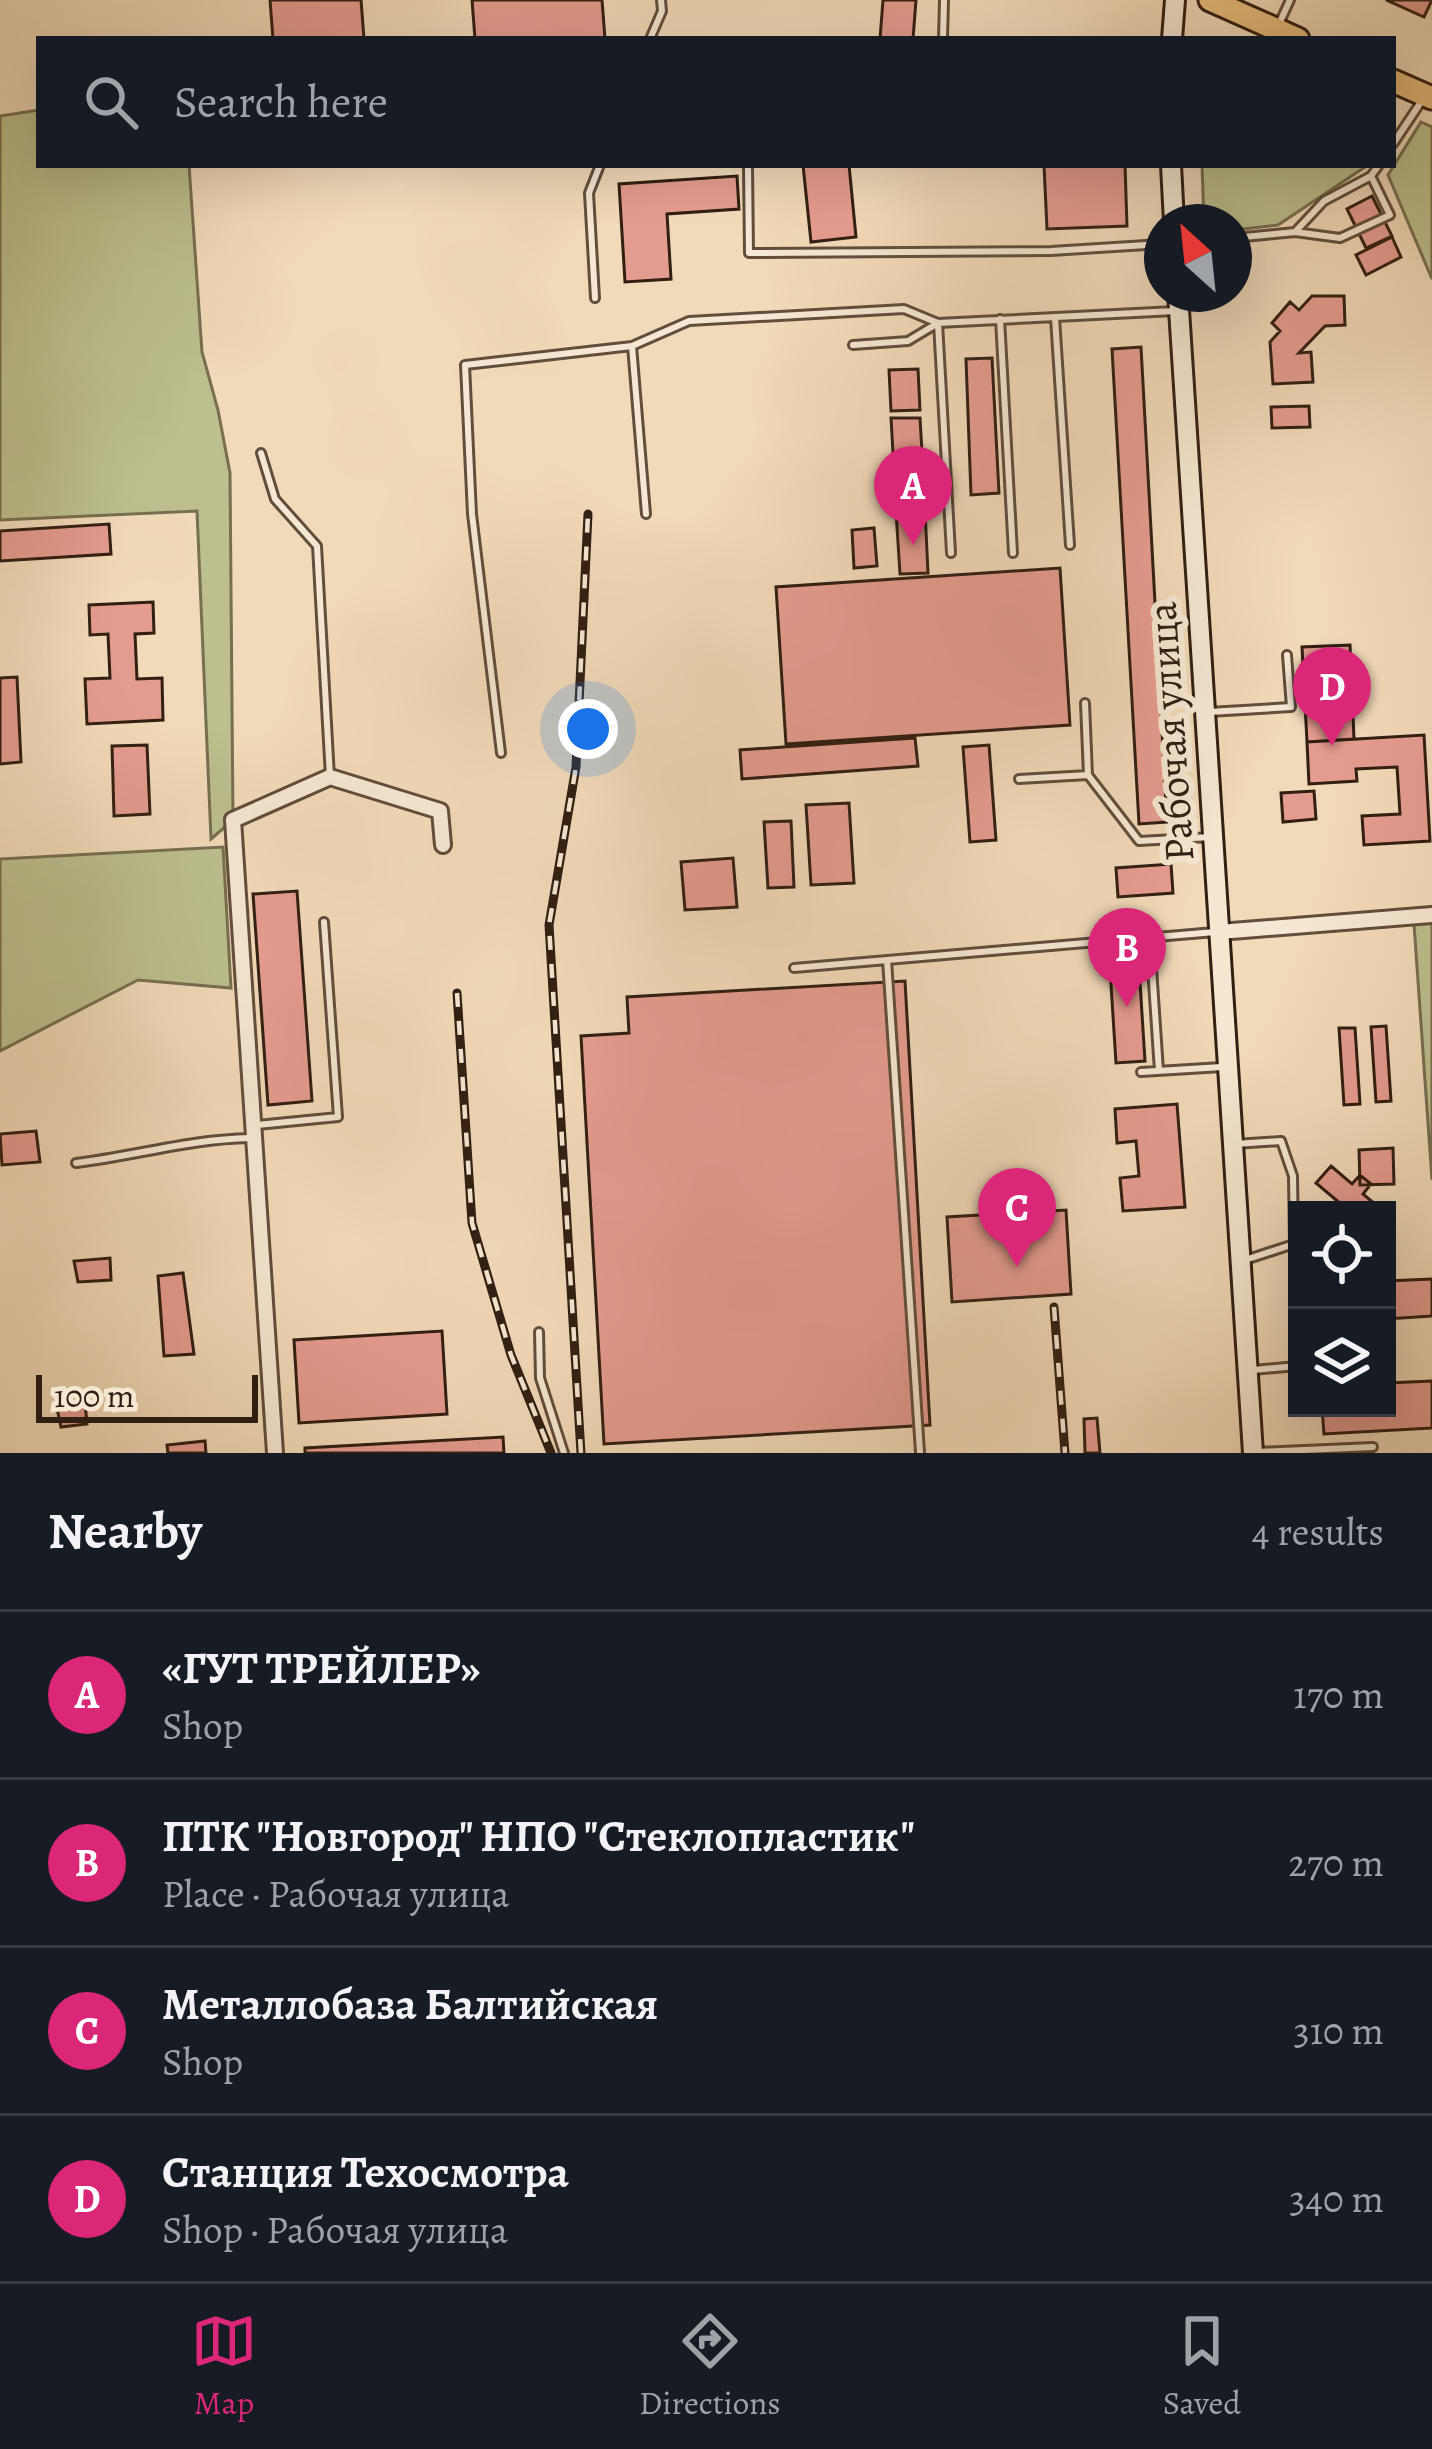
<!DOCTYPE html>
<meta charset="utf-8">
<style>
:root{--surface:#171b24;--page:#242831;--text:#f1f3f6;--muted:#9ea1a6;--line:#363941;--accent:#db2777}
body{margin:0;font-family:Alegreya,serif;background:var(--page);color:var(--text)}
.controls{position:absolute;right:36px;bottom:36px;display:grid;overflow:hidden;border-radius:0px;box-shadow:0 12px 48px #0002}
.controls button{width:108px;height:108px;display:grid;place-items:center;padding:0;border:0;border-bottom:3px solid var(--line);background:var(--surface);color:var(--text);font:60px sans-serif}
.compass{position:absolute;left:1144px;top:204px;width:108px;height:108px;border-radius:50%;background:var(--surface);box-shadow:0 12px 48px #0002;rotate:333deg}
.scale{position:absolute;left:36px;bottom:30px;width:222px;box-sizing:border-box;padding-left:12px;border:6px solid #311f12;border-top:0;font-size:33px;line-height:42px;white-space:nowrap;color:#311f12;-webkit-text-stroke:9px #f6e7d2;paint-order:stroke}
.you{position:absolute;left:588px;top:729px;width:42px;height:42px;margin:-30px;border:9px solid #fff;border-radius:50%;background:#1a73e8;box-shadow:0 0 0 18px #1a73e833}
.badge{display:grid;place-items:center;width:78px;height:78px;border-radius:50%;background:var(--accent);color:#fff;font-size:39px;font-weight:700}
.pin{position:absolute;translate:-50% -99px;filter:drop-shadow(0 3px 6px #0008)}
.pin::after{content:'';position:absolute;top:63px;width:42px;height:36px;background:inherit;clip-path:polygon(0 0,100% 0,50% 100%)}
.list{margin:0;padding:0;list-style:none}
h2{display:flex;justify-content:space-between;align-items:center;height:156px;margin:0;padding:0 48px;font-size:51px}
h2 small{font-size:39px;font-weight:400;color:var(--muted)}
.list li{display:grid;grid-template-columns:78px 1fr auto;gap:36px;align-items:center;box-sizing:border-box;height:168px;padding:0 48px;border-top:3px solid var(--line)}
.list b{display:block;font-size:45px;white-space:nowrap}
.list p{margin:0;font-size:39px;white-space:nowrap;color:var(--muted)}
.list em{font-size:39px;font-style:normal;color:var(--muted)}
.icon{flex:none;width:66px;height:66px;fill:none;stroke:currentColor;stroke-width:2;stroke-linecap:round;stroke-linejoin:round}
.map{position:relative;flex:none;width:1432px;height:1453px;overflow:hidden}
.search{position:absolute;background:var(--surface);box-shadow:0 12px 48px #0002;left:36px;right:36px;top:36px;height:132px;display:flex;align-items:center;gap:30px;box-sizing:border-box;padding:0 42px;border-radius:0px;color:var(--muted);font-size:45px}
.sheet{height:828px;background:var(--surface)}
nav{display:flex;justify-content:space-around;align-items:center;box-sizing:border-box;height:168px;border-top:3px solid var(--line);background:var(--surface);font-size:33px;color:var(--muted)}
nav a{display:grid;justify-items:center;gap:6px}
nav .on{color:var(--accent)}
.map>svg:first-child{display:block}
.green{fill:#bcbf8e;stroke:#766f50;stroke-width:3}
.building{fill:#e59c90;stroke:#311f12;stroke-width:3}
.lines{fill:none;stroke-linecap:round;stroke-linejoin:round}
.service-casing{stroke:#614e3c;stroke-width:12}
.minor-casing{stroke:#614e3c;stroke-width:20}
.secondary-casing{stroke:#311f12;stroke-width:24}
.primary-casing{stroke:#311f12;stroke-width:27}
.service{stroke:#f6e7d2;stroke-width:6}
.minor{stroke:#f6e7d2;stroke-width:14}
.secondary{stroke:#f6e7d2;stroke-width:18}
.primary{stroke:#e8bd7c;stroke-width:21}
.rail-casing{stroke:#311f12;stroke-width:9}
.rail{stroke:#f6e7d2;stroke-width:4.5;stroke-dasharray:14;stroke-linecap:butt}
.labels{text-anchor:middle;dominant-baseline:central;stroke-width:12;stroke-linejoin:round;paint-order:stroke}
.street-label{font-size:42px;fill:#311f12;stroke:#f6e7d2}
</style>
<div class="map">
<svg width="1432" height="1453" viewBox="0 0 1432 1453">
<rect width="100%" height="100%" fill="#f1dab9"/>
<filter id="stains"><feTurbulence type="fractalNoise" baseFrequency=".00167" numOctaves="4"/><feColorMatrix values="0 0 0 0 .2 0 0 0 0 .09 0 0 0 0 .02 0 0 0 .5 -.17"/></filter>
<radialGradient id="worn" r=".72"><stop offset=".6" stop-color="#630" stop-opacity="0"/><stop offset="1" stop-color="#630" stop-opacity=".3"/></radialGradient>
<!-- green -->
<path class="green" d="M39 110V165H189L202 352 218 410 230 473 233 820 211 839 197 511 0 520V116Z
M1421 122 1432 127V279L1388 175Z
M1202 165H1368L1278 225 1234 230V222H1204Z
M223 847 231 988 138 980 0 1051V859Z
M1432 922V1180L1414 924Z"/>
<!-- building -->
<path class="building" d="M270 0H361L364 39H273Z
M472 0H602L605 39H475Z
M883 0H916L913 39H880Z
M1386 0H1432L1424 17Z
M803 165H849L856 237 811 242Z
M1044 165H1125L1127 226 1047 229Z
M737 176 739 209 667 214 671 279 625 282 619 184Z
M1372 196 1392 236 1366 248 1347 209Z
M1392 237 1401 257 1366 275 1356 255Z
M1312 296H1344L1345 325 1325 326 1299 353 1311 352 1313 382 1273 384 1270 342 1280 331 1272 323 1290 302 1299 310Z
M1141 347 1167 822 1139 824 1112 349Z
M992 358 999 493 971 495 966 359Z
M918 369 920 410 891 411 889 370Z
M1309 406 1310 427 1272 428 1271 407Z
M891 418H920L925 504 896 505Z
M925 510 928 573 900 574 896 511Z
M109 524 111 554 0 561V531Z
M874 528 877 566 854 568 852 530Z
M1060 568 1070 725 786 744 776 587Z
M153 602 154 633 135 634 137 679 162 678 163 720 87 724 85 679 110 678 108 634 90 635 89 605Z
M1350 645 1354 739 1307 742 1302 647Z
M17 677 21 762 0 764V678Z
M1424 735 1430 841 1364 845 1362 816 1400 814 1397 767 1356 769 1357 781 1309 784 1307 742Z
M915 738 918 766 742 779 740 750Z
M147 745 150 814 114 816 112 746Z
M989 745 996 840 970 842 963 747Z
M1314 791 1316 819 1283 822 1281 793Z
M849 803 854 883 811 885 806 805Z
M791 821 794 887 768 888 764 822Z
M733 858 737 907 685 910 681 862Z
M1171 864 1173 893 1118 897 1116 868Z
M297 891 312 1101 268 1105 253 894Z
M1138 951 1145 1061 1116 1063 1109 953Z
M905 981 930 1425 604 1444 581 1036 629 1033 627 997Z
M1386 1026 1391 1101 1376 1102 1371 1027Z
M1339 1028H1355L1360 1104 1344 1105Z
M1177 1104 1185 1207 1123 1211 1120 1178 1139 1176 1136 1141 1117 1143 1115 1109Z
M36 1131 40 1162 2 1165 0 1134Z
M1393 1148 1394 1184 1360 1185 1359 1150Z
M1331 1166 1352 1184 1360 1175 1371 1184 1363 1194 1382 1210H1348L1316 1183Z
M1066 1210 1071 1294 952 1302 947 1217Z
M110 1258 111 1280 78 1282 74 1261Z
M183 1273 194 1354 164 1356 158 1276Z
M1432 1279V1316L1387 1319V1281Z
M442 1331 447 1414 299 1423 294 1340Z
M1432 1381V1428L1324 1434 1322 1408H1387V1383Z
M85 1402 87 1424 61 1427 56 1404Z
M1097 1418 1100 1453H1085L1084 1419Z
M503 1437 504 1453H305V1448Z
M205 1441 206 1453H168L167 1445Z"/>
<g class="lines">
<defs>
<path id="service" d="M1279 24 1290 0
M650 39 662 11 661 0
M943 39 944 0
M1393 144 1421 102
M748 166 749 253 1051 251 1162 244
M1295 232 1324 201 1371 176 1379 165
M1234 238 1295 232 1340 238 1390 215 1371 176
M595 298 589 193 600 165
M1055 318 1070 545
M1000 319 1013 553
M853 345 908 341 938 323 951 553
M632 346 646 514
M261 453 275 499 317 546 330 777
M1085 703 1088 775
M1209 712 1291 707 1287 655
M501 753 472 514 465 365 632 346 689 321 904 309 938 323 1175 311
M1019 779 1088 775 1139 841 1211 837
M1150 938 1159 1071
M887 960 920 1452
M794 968 1215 932
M1141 1072 1222 1067
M257 1125 338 1117 324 922
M1235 1144 1281 1141 1293 1176 1294 1244 1245 1260
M76 1163C134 1156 191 1139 250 1138
M539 1332 540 1378 564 1453
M1253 1370 1297 1366
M1257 1452 1373 1447"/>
<path id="minor" d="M1219 932 1432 915
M275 1453 233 820 330 777 440 811 443 845"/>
<path id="secondary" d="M1172 39 1175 0
M1171 165 1174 222
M1178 294 1253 1453"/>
<path id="primary" d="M1210 0 1298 39
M1393 81 1432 98"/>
</defs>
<!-- service casing -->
<use href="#service" class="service-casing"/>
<!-- minor casing -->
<use href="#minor" class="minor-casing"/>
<!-- secondary casing -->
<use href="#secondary" class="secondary-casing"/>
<!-- primary casing -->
<use href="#primary" class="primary-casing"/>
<!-- service -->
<use href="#service" class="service"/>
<!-- minor -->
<use href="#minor" class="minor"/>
<!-- secondary -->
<use href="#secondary" class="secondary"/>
<!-- primary -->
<use href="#primary" class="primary"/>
<defs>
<path id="rail" d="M457 993 472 1223 511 1355 551 1453
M1054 1307 1065 1453
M581 1453 549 925 576 767 588 514"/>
</defs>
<!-- rail casing -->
<use href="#rail" class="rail-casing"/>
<!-- rail -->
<use href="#rail" class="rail"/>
</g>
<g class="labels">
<!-- street labels -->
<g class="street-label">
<text transform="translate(1170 732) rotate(-94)">Рабочая улица</text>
</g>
</g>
<rect width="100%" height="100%" filter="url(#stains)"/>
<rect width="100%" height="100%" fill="url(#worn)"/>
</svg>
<div class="controls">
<button><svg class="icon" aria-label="locate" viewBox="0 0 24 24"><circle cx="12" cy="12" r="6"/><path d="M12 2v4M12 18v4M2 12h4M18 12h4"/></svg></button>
<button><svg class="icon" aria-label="layers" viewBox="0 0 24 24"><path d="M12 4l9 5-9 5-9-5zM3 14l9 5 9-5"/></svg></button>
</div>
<svg class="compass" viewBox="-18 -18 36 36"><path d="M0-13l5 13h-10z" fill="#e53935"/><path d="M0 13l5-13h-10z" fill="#9ea1a6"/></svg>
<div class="scale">100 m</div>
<div class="you"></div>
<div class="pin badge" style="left:913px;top:545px">A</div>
<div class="pin badge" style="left:1127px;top:1007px">B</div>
<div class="pin badge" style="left:1017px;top:1267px">C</div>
<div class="pin badge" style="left:1332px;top:746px">D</div>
<div class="search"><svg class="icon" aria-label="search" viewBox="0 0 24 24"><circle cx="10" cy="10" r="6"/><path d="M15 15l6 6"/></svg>Search here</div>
</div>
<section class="sheet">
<h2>Nearby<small>4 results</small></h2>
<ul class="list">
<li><span class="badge">A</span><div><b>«ГУТ ТРЕЙЛЕР»</b><p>Shop</p></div><em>170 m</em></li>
<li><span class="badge">B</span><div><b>ПТК &quot;Новгород&quot; НПО &quot;Стеклопластик&quot;</b><p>Place · Рабочая улица</p></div><em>270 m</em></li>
<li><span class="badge">C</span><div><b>Металлобаза Балтийская</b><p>Shop</p></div><em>310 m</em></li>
<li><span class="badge">D</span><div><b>Станция Техосмотра</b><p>Shop · Рабочая улица</p></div><em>340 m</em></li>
</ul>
</section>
<nav>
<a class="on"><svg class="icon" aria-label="map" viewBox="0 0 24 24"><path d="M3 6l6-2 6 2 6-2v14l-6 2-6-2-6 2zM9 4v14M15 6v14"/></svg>Map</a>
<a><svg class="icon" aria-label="directions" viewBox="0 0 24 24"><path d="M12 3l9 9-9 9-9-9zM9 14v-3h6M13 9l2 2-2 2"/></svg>Directions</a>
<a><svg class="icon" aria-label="saved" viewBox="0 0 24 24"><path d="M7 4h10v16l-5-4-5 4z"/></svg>Saved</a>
</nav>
